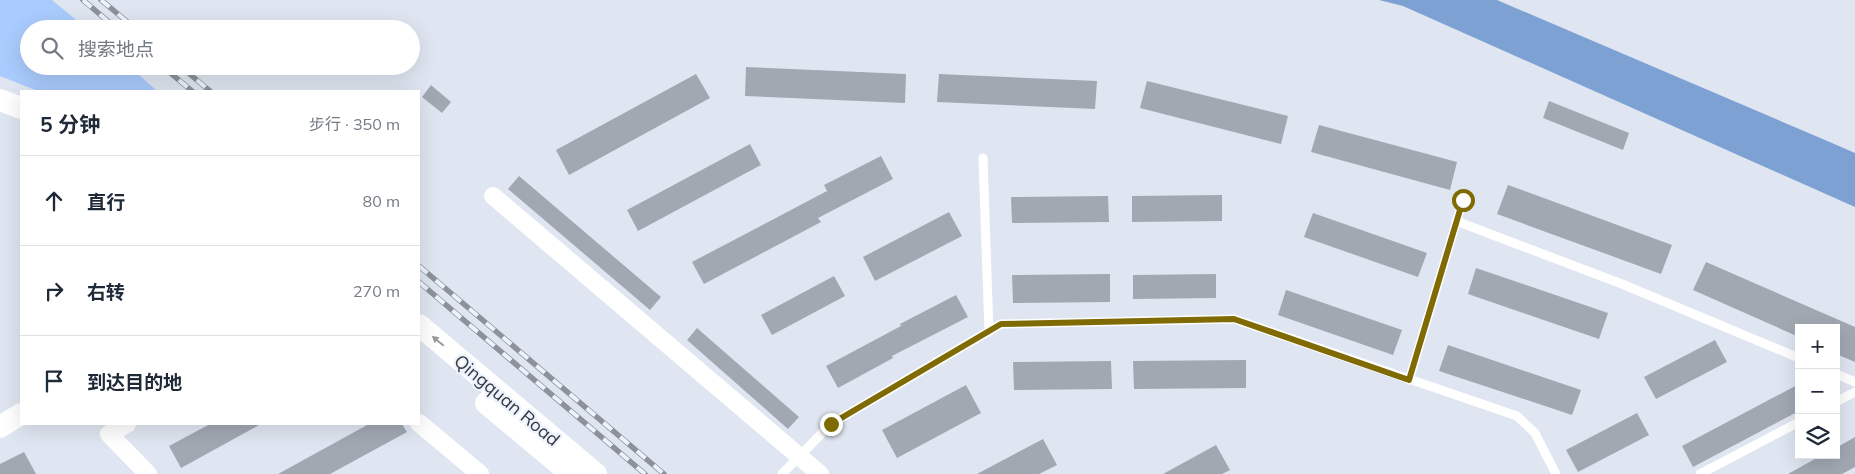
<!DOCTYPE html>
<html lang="zh">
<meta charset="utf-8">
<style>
:root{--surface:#fff;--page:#f2f2f3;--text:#1f2937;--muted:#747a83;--line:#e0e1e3}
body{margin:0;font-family:Mulish,"Noto Sans SC",sans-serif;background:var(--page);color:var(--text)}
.controls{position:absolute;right:15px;bottom:15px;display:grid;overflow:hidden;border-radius:0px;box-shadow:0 5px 20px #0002}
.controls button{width:45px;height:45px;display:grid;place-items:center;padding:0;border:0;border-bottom:1px solid var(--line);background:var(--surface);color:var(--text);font:25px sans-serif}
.stop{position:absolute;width:15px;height:15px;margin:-11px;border:4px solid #7f6a03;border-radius:50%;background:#fff}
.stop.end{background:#7f6a03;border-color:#fff;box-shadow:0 1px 5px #0008}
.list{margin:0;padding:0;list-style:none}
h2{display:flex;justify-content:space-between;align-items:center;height:65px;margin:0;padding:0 20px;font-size:21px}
h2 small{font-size:16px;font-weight:400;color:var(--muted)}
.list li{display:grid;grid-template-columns:32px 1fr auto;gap:15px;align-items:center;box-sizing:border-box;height:90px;padding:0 20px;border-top:1px solid var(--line)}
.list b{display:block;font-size:19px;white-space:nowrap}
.list em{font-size:16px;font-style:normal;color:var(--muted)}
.icon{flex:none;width:28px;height:28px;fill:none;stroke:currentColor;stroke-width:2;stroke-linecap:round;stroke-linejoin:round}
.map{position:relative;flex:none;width:1855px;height:474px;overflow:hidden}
.search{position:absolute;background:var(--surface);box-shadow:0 5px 20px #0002;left:20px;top:20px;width:400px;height:55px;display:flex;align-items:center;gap:12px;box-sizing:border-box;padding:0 18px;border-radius:28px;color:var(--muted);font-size:19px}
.panel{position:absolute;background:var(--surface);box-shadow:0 5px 20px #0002;left:20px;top:90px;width:400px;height:335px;border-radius:0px}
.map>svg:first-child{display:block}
.green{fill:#a9cbfd}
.water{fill:#7ea1d4}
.building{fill:#a1a8b2}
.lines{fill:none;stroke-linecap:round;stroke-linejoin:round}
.service{stroke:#fff;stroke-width:9}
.minor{stroke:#fff;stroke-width:18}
.tertiary{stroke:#fff;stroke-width:22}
.rail-casing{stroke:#8d929a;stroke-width:5.5}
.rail{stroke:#ecf3fe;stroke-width:4;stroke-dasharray:11;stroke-linecap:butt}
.oneway{fill:#9b9c9e}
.route{stroke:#7f6a03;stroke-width:6}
.labels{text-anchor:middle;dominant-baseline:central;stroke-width:4.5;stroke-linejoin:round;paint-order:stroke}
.street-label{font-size:18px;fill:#37393e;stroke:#ecf3fe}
</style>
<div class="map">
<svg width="1855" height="474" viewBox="0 0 1855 474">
<rect width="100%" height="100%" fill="#dfe6f1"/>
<!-- green -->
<path class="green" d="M0 0H52L87 29H29V66H129L157 91H38L0 76Z"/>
<!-- water -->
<path class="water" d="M1379 0H1497L1825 140 1855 153V207L1403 6Z"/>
<!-- building -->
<path class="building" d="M746 67 906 74 905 103 745 96Z
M696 74 710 98 569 175 556 150Z
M939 74 1097 81 1095 109 937 102Z
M1147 81 1288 116 1281 144 1140 108Z
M431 85 451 102 442 113 422 97Z
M1549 101 1629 133 1623 150 1543 118Z
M1319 125 1457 162 1450 190 1311 152Z
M750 144 761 165 638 231 627 210Z
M881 156 893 179 818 218 821 222 704 284 692 262 827 191 824 185Z
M519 176 661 297 650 310 508 189Z
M1508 185 1672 245 1661 274 1497 214Z
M1222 195V221L1132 222V196Z
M1108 196 1109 222 1012 223 1011 197Z
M949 212 962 236 875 281 863 257Z
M1313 213 1427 253 1418 277 1304 237Z
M1706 262 1855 327V362L1836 354V328H1799V337L1693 290Z
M1476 268 1608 313 1599 339 1468 294Z
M1110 274V302L1013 303 1012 275Z
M1216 274V298L1133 299V275Z
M834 276 845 296 772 335 761 315Z
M1286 290 1402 330 1393 355 1278 315Z
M956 295 968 317 892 356 893 358 838 388 826 366 901 326 900 324Z
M697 328 799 417 788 429 687 340Z
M1715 340 1727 362 1656 399 1644 377Z
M1448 345 1581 390 1572 415 1439 371Z
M1246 360V388L1134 389 1133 361Z
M1111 361 1112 389 1014 390 1013 362Z
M1799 384V411L1693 467 1682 446Z
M966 385 981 413 897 458 882 430Z
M1637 413 1649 435 1578 472 1566 450Z
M210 424H261L181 468 169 446Z
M369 424H402L407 432 330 474H278Z
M1855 437V467L1842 474H1788L1822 455H1836V448Z
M1043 439 1057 465 1039 474H977Z
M1216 445 1230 470 1222 474H1163Z
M24 452 36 474H0V464Z"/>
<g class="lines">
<!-- service -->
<path class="service" d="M983 158 989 332
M1456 221 1622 284 1799 358
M1836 374 1855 382
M1409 380 1463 200
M1836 402 1855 392
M782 474 831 424 1001 324 1234 319 1517 416 1535 433 1556 474
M1700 474 1799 422"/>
<!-- minor -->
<path class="minor" d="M493 196 820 474
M419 423 480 474
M127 424 109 434 148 474"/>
<!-- tertiary -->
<path class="tertiary" d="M0 100 21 108
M419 325 596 474
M486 403 571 474
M0 427 21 414"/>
<defs>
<path id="rail" d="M83 0 117 29
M101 0 136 29
M162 66 192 91
M180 66 210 91
M419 266 664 474
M419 282 645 474"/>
</defs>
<!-- rail casing -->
<use href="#rail" class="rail-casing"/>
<!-- rail -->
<use href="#rail" class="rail"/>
</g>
<!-- one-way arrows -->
<defs><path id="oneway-solid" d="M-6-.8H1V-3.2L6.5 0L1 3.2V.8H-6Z" transform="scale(1.25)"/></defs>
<use class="oneway" href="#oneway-solid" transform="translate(438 341) rotate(-140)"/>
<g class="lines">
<!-- route -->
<path class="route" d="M831 424 1001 324 1234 319 1409 380 1463 200"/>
</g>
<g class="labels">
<!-- street labels -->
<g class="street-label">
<text transform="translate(507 400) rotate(40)">Qingquan Road</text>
</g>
</g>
</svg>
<div class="controls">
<button>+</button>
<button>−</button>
<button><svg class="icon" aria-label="layers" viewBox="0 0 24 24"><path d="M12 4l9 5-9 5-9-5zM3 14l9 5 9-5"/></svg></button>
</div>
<div class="stop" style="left:1463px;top:200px"></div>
<div class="stop end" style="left:831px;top:424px"></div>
<div class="search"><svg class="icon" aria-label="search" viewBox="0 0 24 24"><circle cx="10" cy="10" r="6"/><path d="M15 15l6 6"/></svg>搜索地点</div>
<section class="panel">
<h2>5 分钟<small>步行 · 350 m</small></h2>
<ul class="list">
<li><svg class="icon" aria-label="ahead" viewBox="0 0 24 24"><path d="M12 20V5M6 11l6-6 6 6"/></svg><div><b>直行</b></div><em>80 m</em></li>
<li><svg class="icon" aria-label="right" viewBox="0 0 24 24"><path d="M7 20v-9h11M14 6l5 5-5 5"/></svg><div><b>右转</b></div><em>270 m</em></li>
<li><svg class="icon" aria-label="arrive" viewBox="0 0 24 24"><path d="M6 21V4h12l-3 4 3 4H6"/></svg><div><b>到达目的地</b></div></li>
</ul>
</section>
</div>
